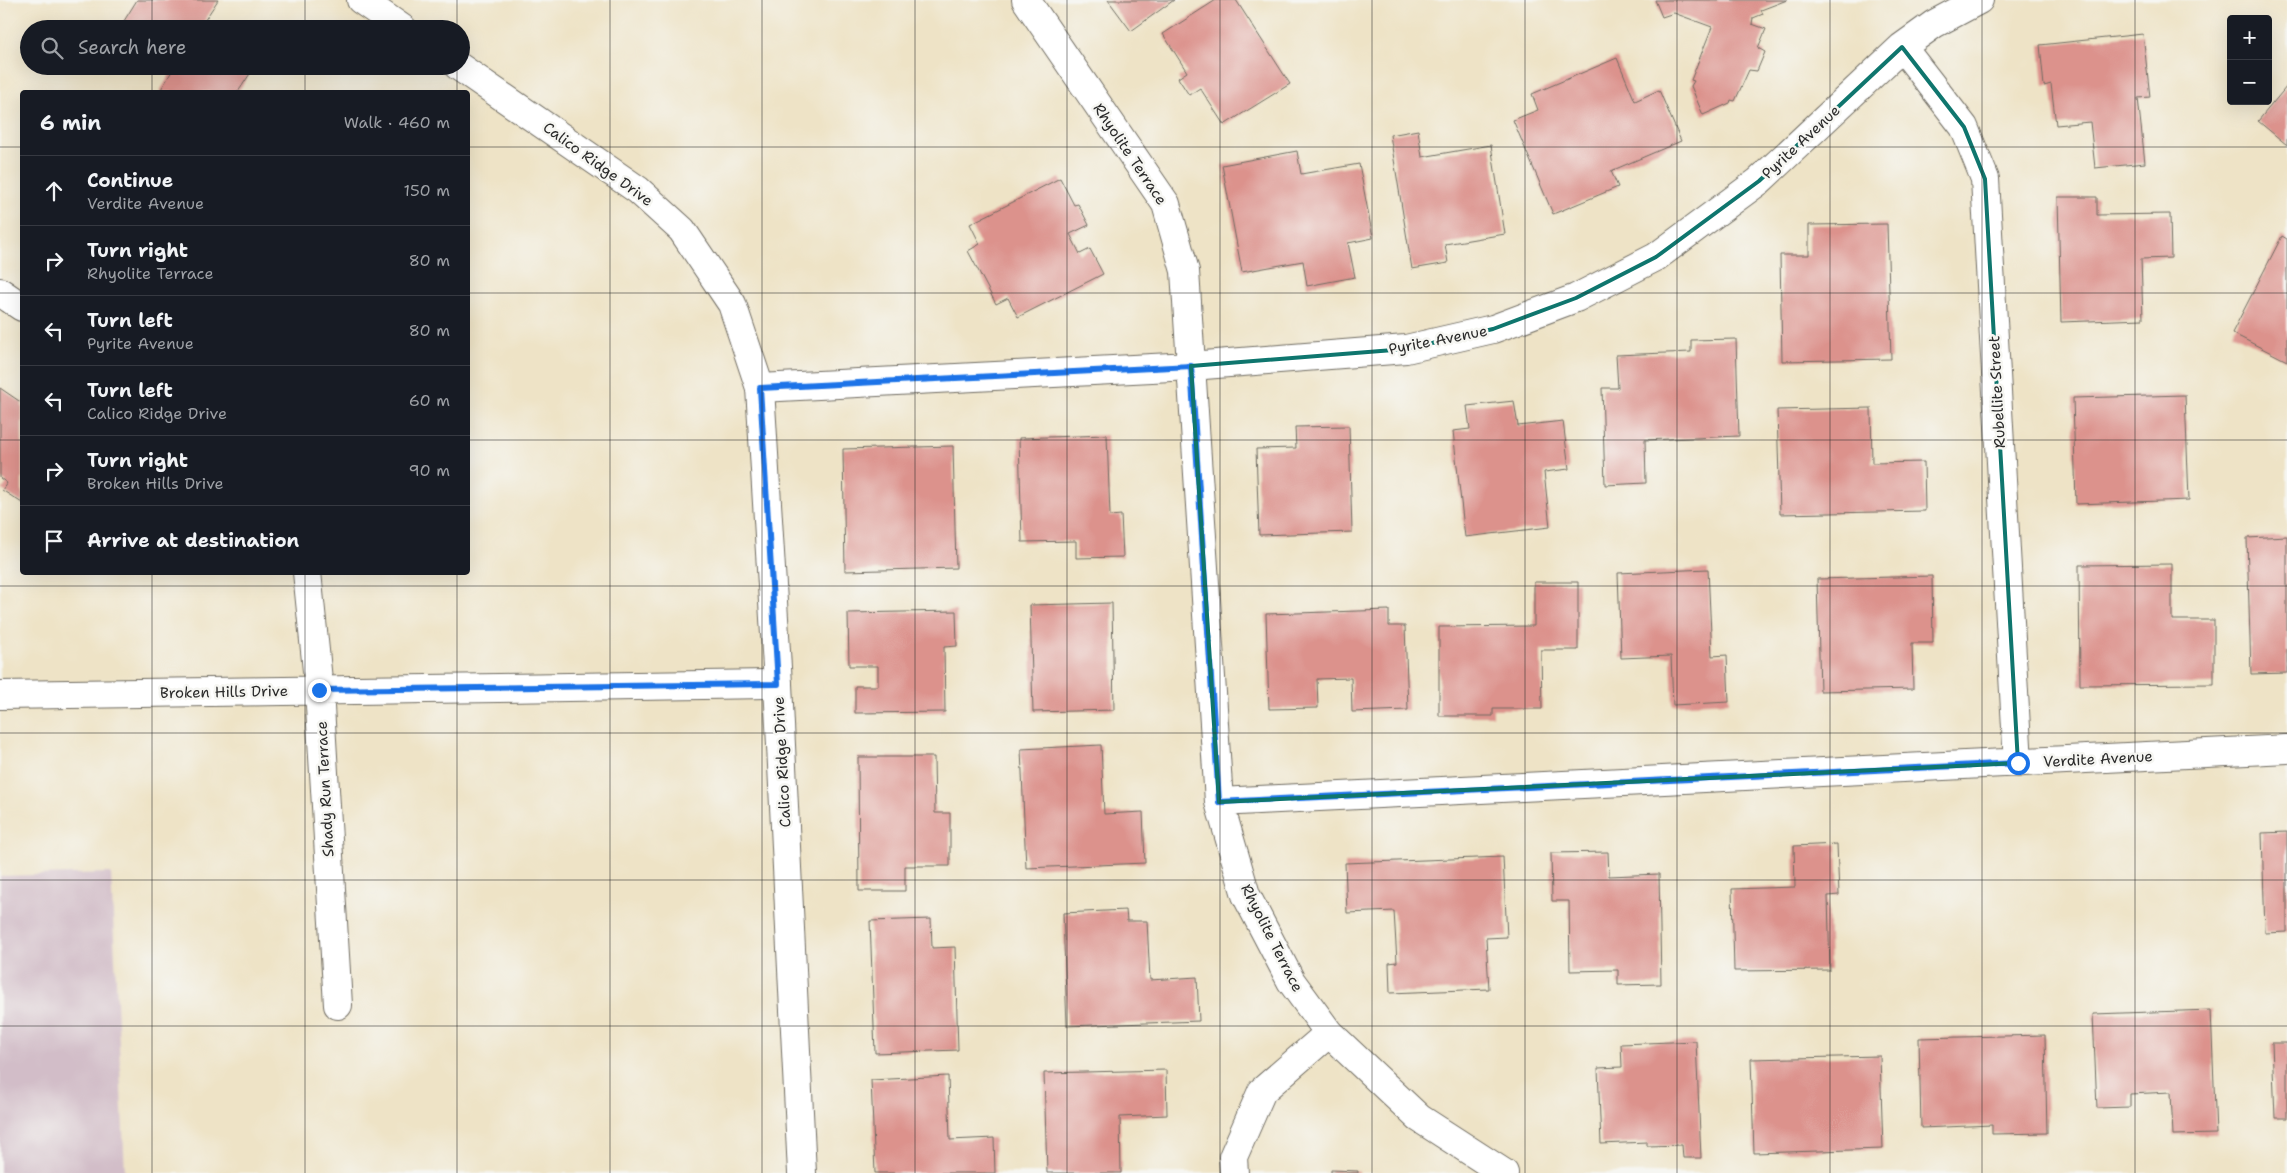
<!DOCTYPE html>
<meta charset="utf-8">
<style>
:root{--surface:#171b24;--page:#242831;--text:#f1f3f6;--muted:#9ea1a6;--line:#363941}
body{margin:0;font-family:"Shantell Sans",sans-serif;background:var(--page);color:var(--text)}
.controls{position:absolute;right:15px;top:15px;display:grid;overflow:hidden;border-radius:5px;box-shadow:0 5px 20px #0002}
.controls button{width:45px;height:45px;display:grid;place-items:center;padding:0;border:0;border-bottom:1px solid var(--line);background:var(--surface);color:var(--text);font:25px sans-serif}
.stop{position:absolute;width:15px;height:15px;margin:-11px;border:4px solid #1a73e8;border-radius:50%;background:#fff}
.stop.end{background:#1a73e8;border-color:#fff;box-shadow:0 1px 5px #0008}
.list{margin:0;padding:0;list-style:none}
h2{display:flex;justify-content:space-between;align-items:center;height:65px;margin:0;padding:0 20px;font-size:21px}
h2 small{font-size:16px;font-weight:400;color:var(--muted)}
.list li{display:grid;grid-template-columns:32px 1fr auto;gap:15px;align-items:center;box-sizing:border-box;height:70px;padding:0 20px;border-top:1px solid var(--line)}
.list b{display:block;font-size:19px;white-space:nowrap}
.list p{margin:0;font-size:16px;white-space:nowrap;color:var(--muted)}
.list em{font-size:16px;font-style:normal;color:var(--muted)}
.icon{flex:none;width:28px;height:28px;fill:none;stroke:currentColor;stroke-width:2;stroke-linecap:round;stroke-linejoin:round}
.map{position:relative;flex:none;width:2287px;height:1173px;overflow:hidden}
.search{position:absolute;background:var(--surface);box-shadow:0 5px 20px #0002;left:20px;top:20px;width:450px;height:55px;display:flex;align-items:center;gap:12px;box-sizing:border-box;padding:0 18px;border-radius:28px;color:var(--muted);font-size:19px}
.panel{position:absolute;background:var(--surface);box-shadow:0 5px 20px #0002;left:20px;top:90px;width:450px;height:485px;border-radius:5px}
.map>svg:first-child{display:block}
.industrial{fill:#d2bdc8}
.building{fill:#dc928c}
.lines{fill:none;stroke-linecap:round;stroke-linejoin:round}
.minor-casing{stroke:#6f6b61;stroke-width:30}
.tertiary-casing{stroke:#6f6b61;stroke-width:30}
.minor{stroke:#fff;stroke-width:28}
.tertiary{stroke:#fff;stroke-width:28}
.route{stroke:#1a73e8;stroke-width:6}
.marked{fill:none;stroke:#0f766e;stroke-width:4;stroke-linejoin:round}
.grid{fill:none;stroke:#2b2b2b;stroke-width:1;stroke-opacity:0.55}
.labels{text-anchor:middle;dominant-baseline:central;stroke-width:5;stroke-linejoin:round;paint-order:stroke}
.street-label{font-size:15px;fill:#2b2b2b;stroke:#f6f6f2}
</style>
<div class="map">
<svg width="2287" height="1173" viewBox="0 0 2287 1173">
<rect width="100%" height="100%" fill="#f6f6f2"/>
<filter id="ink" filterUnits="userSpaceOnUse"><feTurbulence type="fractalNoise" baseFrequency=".02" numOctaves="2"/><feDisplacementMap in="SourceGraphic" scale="10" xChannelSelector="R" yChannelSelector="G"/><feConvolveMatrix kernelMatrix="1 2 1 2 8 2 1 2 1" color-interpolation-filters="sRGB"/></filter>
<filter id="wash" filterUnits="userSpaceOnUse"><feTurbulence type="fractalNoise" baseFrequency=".0096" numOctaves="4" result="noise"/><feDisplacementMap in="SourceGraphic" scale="20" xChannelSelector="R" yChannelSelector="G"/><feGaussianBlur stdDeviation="1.12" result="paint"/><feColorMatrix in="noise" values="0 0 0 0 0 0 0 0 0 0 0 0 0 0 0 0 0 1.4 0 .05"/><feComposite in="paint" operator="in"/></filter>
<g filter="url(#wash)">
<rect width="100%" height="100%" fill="#eee3c6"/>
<!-- industrial -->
<path class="industrial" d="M111 873 125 1173H0V876Z"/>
<g id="blocks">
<!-- building -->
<path class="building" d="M137 0H218L199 29H119Z
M1108 0H1174L1131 31Z
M1216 0H1236L1290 84 1224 125 1200 88 1189 95 1178 78 1187 72 1163 34Z
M1655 0H1787L1761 10 1763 14 1753 18 1752 24 1766 29 1758 48 1765 52 1757 71 1749 70 1735 101 1731 100 1730 103 1703 115 1691 86 1694 81 1691 80 1712 27 1674 13 1662 17Z
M2143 34 2150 97 2138 98 2145 163 2095 168 2090 122 2056 125 2051 84 2044 86 2040 45Z
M1617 58 1635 101 1659 90 1681 141 1611 171 1618 187 1553 214 1513 120 1538 110 1532 94Z
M164 66H255L238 92H161L160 91 172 71Z
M2287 86V145L2258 121Z
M1418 130 1422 157 1491 145 1505 234 1445 244 1448 263 1412 269 1390 135Z
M1297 151 1301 174 1359 164 1373 238 1348 243 1355 277 1307 286 1303 261 1242 272 1222 165Z
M1060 178 1074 205 1078 204 1089 225 1070 234 1080 254 1090 249 1103 274 1018 317 1008 298 996 304 968 251 980 244 970 224Z
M2058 197H2097V215L2170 214 2171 258 2141 259 2143 319 2061 322Z
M1887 224 1891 359 1782 361 1780 255H1809V225Z
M2282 236 2287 239V361L2232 333Z
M1736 339 1739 436 1645 440 1646 483 1605 485 1602 388H1618L1616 355 1691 352V340Z
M0 388 22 403V503L2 490 7 483 0 478Z
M2185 395 2189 500 2076 504 2073 398Z
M1514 401 1518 426 1563 421 1569 469 1544 472 1550 527 1465 537 1453 431 1470 429 1467 406Z
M1871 408 1872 463 1924 462 1925 511 1780 514 1777 410Z
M1349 426 1352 532 1259 535 1256 449 1296 448 1295 427Z
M1107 435 1110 516 1121 515 1123 557 1076 558V541L1022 542 1019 438Z
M953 446 956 568 845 571 843 449Z
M2287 536V673L2251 674 2247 538Z
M2172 564V620H2214V684L2080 685 2079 565Z
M1708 569 1712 656 1727 655 1729 702 1673 705 1671 656 1621 658 1618 573Z
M1932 576 1933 643H1912L1913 689 1820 691 1817 579Z
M1534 582H1578V650H1541L1542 709H1493V716H1439V627L1534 626Z
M1112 603 1114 710 1033 712 1030 605Z
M1389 610V626H1405L1408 710 1352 712 1351 678 1317 679 1318 708 1269 709 1266 614Z
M956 611 957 646 944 647 945 712 855 713V686H878V666H849L848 613Z
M1101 745 1104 814 1143 812 1145 863 1026 868 1021 749Z
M858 757H934L935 813H950V866H905V891H859Z
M2287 832V932L2265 933 2262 833Z
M1837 844 1839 895 1828 896 1830 970 1734 971 1732 889 1795 887 1794 846Z
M1608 852 1609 876 1659 874 1661 984 1618 985V970L1570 971 1569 901H1552L1551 853Z
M1503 857 1507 937 1486 938 1489 989 1390 993 1389 963 1397 962 1394 911 1347 913 1345 863Z
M1126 910 1127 921H1147L1150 980 1197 977 1199 1021 1067 1026 1063 913Z
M931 919 932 948 955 947 958 1050 875 1053 870 921Z
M2211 1010 2216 1134 2173 1135 2171 1092 2130 1094V1107L2097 1108 2093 1014Z
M2045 1035 2047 1133 1992 1134V1125L1921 1128 1919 1038Z
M1696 1041 1701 1158H1683L1682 1145 1647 1146V1142L1601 1144 1598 1068 1622 1067 1621 1044Z
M2272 1043H2287V1118H2275Z
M1880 1056 1883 1149 1754 1153 1751 1059Z
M1166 1070 1167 1115 1120 1117 1121 1173H1047L1044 1073Z
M948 1076 950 1140 994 1138 995 1173H875L871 1080Z
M1331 1170 1358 1171V1173H1331Z"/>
</g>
</g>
<g filter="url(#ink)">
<use href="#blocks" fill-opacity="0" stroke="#6f6b61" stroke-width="1"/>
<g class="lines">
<defs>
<path id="minor" d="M1026 0 1166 204 1185 271 1219 802 1246 895 1291 981 1329 1033 1419 1118 1504 1173
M1902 47 1964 127 1985 179 2018 763
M0 292 22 307
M760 388 1191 366 1406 349 1493 329 1576 298 1656 257 1759 181 1902 47 1934 24 1979 0
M307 572 319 690 338 1005
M0 695 778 684
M1219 802 2287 749
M1234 1173 1233 1157 1262 1091 1329 1033"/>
<path id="tertiary" d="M361 0 403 29
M458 66 638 190 682 230 732 304 760 388 778 684 802 1173"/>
</defs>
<!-- minor casing -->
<use href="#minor" class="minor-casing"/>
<!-- tertiary casing -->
<use href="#tertiary" class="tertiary-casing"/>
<!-- minor -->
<use href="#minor" class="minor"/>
<!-- tertiary -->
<use href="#tertiary" class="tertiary"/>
</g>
</g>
<g class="lines" filter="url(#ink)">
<!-- route -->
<path class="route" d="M319 690 778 684 760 388 1191 366 1219 802 2018 763"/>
</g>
<!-- marked area -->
<path class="marked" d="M1902 47 1964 127 1985 179 2018 763 1219 802 1191 366 1406 349 1493 329 1576 298 1656 257 1759 181Z"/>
<!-- grid -->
<path class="grid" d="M152 0V29M305 0V29M457 0V29M610 0V1173M762 0V1173M915 0V1173M1067 0V1173M1220 0V1173M1372 0V1173M1525 0V1173M1677 0V1173M1830 0V1173M1982 0V1173M2135 0V1173M152 66V92M305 66V92M457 66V92M0 147H22M468 147H2287M0 293H22M468 293H2287M0 440H22M468 440H2287M152 572V1173M305 572V1173M457 572V1173M0 586H2287M0 733H2287M0 880H2287M0 1026H2287"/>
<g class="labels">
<!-- street labels -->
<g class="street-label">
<text transform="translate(1801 142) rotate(-43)">Pyrite Avenue</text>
<text transform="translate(1130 154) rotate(56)">Rhyolite Terrace</text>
<text transform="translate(598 164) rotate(36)">Calico Ridge Drive</text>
<text transform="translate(1438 340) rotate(-11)">Pyrite Avenue</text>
<text transform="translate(1997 392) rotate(-93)">Rubellite Street</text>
<text transform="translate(224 692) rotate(-1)">Broken Hills Drive</text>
<text transform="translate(2098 759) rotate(-3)">Verdite Avenue</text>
<text transform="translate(782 762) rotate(-93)">Calico Ridge Drive</text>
<text transform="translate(325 789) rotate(-93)">Shady Run Terrace</text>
<text transform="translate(1272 938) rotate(63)">Rhyolite Terrace</text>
</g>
</g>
</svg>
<div class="controls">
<button>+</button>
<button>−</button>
</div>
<div class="stop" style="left:2018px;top:763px"></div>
<div class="stop end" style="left:319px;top:690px"></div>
<div class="search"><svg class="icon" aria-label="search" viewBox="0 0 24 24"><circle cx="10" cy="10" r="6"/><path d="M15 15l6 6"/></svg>Search here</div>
<section class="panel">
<h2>6 min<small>Walk · 460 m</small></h2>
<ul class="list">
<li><svg class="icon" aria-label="ahead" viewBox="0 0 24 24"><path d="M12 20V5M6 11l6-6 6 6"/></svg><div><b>Continue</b><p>Verdite Avenue</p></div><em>150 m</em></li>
<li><svg class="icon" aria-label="right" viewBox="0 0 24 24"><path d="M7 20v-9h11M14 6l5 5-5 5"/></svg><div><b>Turn right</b><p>Rhyolite Terrace</p></div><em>80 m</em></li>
<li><svg class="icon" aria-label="left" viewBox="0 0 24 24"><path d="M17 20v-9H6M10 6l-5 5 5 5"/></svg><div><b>Turn left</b><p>Pyrite Avenue</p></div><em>80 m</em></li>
<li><svg class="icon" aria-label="left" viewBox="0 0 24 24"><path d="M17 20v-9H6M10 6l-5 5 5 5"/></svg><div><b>Turn left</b><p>Calico Ridge Drive</p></div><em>60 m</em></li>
<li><svg class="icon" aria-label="right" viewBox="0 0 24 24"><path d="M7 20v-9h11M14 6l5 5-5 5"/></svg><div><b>Turn right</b><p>Broken Hills Drive</p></div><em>90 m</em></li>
<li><svg class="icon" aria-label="arrive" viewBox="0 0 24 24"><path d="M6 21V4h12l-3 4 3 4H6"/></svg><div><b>Arrive at destination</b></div></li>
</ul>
</section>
</div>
